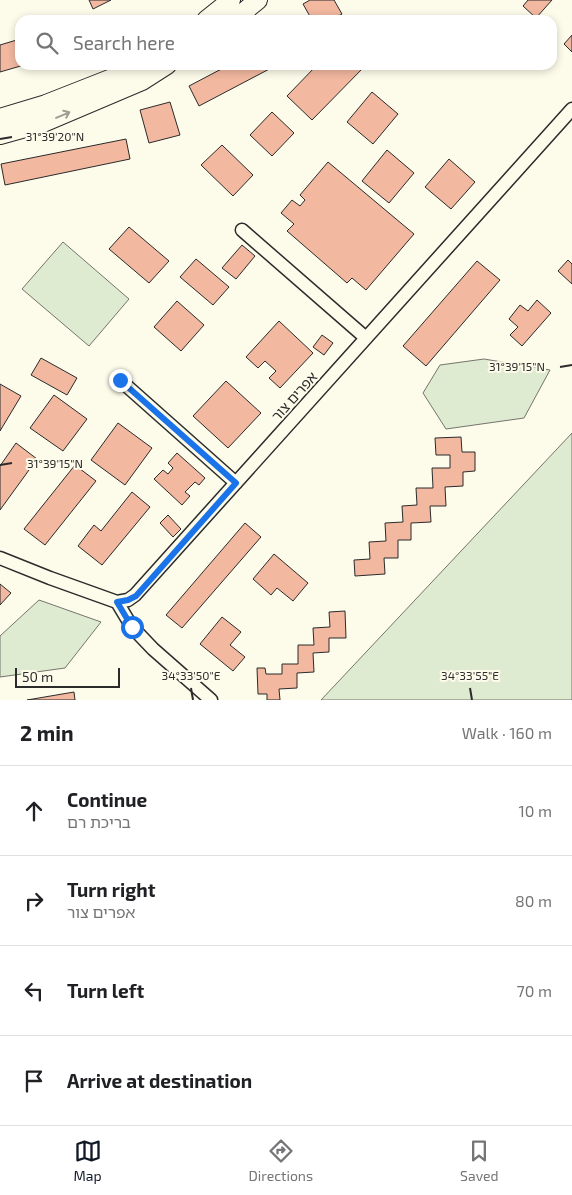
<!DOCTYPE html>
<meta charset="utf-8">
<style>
:root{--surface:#fff;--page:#f6f6f6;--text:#202124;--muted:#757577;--line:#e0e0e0;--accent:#111827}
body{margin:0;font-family:"Exo 2","Noto Sans Hebrew",sans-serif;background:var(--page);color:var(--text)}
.scale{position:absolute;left:15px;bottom:12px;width:105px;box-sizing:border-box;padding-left:5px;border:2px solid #2b2b2b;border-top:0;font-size:14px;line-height:18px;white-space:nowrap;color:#2b2b2b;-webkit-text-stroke:4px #fdfbea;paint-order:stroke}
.stop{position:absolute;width:15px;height:15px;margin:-11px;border:4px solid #1a73e8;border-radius:50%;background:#fff}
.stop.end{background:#1a73e8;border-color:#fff;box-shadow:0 1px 5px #0008}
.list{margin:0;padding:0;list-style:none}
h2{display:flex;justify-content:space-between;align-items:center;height:65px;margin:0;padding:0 20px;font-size:21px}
h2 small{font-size:16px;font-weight:400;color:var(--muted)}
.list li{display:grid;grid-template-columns:32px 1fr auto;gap:15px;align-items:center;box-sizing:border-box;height:90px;padding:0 20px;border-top:1px solid var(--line)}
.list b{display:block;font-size:19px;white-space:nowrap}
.list p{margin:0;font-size:16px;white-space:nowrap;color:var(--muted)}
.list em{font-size:16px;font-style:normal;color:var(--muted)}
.icon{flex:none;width:28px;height:28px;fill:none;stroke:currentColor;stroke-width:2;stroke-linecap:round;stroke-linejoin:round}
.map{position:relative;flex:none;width:572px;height:700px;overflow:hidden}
.search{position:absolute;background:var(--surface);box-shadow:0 2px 8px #0003;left:15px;right:15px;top:15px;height:55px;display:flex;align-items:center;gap:12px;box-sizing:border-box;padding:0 18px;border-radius:15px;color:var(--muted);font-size:19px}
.sheet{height:425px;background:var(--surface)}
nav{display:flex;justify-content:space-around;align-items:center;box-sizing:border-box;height:70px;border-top:1px solid var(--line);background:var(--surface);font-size:14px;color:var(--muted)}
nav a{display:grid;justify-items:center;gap:2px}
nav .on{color:var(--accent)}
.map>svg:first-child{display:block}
.green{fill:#deebd1;stroke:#74746e}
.building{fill:#f2b8a0;stroke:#2b2b2b}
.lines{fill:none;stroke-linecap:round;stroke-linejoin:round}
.street-casing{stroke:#2b2b2b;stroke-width:15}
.secondary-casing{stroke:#2b2b2b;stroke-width:20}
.street{stroke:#fdfbea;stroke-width:12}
.secondary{stroke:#fdfbea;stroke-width:18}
.oneway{stroke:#9e9d94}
.route{stroke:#1a73e8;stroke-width:6}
.ticks{fill:none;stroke:#2b2b2b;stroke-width:2}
.labels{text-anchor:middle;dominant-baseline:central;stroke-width:4;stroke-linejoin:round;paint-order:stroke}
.street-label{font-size:14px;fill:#2b2b2b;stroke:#fdfbea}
.ticks-label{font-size:12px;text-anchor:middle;fill:#2b2b2b;stroke:#fdfbea;stroke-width:4;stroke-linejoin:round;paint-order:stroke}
</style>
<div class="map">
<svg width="572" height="700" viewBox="0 0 572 700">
<rect width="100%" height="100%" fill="#fdfbea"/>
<!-- green -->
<path class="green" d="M63 242 129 299 89 346 22 289Z
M484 359 550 370 524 418 446 429 423 393 440 365Z
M572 433V700H321Z
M39 600 101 622 65 668 0 677V636Z"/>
<!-- building -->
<path class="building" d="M89 0H111L93 9Z
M310 0H334L342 14 331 20H312L303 4Z
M528 0H552L536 18 523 6Z
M572 35V52L564 44Z
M20 39V65H24L0 72V45Z
M229 65H277L199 106 189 86Z
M317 65H340L343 68 346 65H362L364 67 312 120 287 96Z
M372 92 398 114 373 144 347 122Z
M170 102 180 135 149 143 140 110Z
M272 112 294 133 272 156 250 135Z
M126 139 130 159 5 185 1 164Z
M222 145 253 175 233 196 201 165Z
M387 150 414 173 389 203 362 181Z
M449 159 475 182 451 209 425 187Z
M328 162 414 234 366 290 352 278 347 283 287 231 294 224 281 213 292 200 300 206 305 200 300 195Z
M129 227 169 261 149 283 109 249Z
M242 245 255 256 236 279 222 268Z
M196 259 229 287 213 305 180 277Z
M568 260 572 264V284L558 271Z
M477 261 500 280 426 366 403 346Z
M537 300 551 313 522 346 510 335 518 327 509 319 520 305 528 311Z
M177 301 204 325 181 351 154 327Z
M279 321 313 353 280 388 269 378 276 371 265 361 258 368 246 357Z
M322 335 333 343 324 355 313 347Z
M41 358 77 378 67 395 31 375Z
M226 381 261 413 228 448 193 416Z
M0 384 21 396 0 431Z
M54 395 87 419 63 451 30 428Z
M118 423 152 448 125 485 91 460Z
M461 437 462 452H475V471L463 472V486L445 487 446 506H430L431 522 411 523V540H398V558H384L385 574 355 576 354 560 370 559 369 542 386 541 385 523 403 522 402 506 417 505 416 488H433L432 468H450V455H436L435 438Z
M16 443 37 459 0 510V466Z
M177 453 205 478 199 485 195 482 185 492 190 496 182 505 154 479 163 470 168 474 173 468 168 463Z
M75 465 96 481 45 545 24 529Z
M132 492 150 507 102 565 78 546 94 525 101 531Z
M168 515 181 529 173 537 160 523Z
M245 523 261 537 182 628 166 615Z
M274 554 308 583 293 601 277 588 271 595 253 579Z
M0 584 11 593 0 605Z
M345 611 346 638H329V652L313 653 314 672 297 673V688L279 689 280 700H267V694H258L257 668H265L266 674H282V664H298V645H314L313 628 330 627 329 612Z
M222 617 241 632 230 645 245 657 233 671 200 644Z
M74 692 75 700H27Z"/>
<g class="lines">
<defs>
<path id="street" d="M242 230 366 338
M120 380 236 483
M0 558 50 578 117 602 128 600 135 595 572 109
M117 602 132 627 153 649 211 700"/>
<path id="secondary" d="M206 20 231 0
M234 20 258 0
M0 118 46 104 130 71 138 65
M0 135 43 123 142 81 167 65"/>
</defs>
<!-- street casing -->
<use href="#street" class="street-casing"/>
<!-- secondary casing -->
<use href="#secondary" class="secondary-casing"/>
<!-- street -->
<use href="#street" class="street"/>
<!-- secondary -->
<use href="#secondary" class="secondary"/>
</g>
<!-- one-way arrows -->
<defs><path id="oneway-shaft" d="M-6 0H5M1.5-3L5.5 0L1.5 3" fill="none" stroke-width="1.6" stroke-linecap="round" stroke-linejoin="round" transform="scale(1.25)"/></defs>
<use class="oneway" href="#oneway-shaft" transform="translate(63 115) rotate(-23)"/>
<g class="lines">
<!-- route -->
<path class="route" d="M120 380 236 483 136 596 128 600 117 602 132 627"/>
</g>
<!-- ticks -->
<path class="ticks" d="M0 139 12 137M560 367 572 365M0 465 12 463M191 688 193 700M470 688 472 700"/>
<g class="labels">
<!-- street labels -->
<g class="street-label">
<text transform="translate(294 396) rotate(-48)">אפרים צור</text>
</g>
</g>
<g class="ticks-label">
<text x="55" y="141">31°39'20"N</text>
<text x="517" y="371">31°39'15"N</text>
<text x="55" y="468">31°39'15"N</text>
<text x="191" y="680">34°33'50"E</text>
<text x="470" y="680">34°33'55"E</text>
</g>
</svg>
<div class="scale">50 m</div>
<div class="stop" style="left:132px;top:627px"></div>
<div class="stop end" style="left:120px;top:380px"></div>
<div class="search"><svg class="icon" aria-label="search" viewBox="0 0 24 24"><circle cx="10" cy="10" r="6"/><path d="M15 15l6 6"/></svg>Search here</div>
</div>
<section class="sheet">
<h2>2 min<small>Walk · 160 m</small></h2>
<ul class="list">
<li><svg class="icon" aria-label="ahead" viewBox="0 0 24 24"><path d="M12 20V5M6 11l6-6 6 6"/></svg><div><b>Continue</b><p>בריכת רם</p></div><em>10 m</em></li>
<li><svg class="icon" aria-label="right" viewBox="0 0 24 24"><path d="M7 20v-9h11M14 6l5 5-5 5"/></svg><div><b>Turn right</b><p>אפרים צור</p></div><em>80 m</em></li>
<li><svg class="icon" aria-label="left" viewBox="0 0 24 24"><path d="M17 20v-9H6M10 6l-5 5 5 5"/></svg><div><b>Turn left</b></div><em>70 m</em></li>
<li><svg class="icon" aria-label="arrive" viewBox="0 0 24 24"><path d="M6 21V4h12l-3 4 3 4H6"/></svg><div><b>Arrive at destination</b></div></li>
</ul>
</section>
<nav>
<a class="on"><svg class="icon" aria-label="map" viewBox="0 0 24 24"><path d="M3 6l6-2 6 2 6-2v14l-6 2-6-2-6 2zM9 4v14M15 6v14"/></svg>Map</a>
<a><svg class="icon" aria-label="directions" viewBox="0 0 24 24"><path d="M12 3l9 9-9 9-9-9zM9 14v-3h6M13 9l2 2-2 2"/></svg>Directions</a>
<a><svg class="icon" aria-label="saved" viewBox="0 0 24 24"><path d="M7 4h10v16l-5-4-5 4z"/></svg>Saved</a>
</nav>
